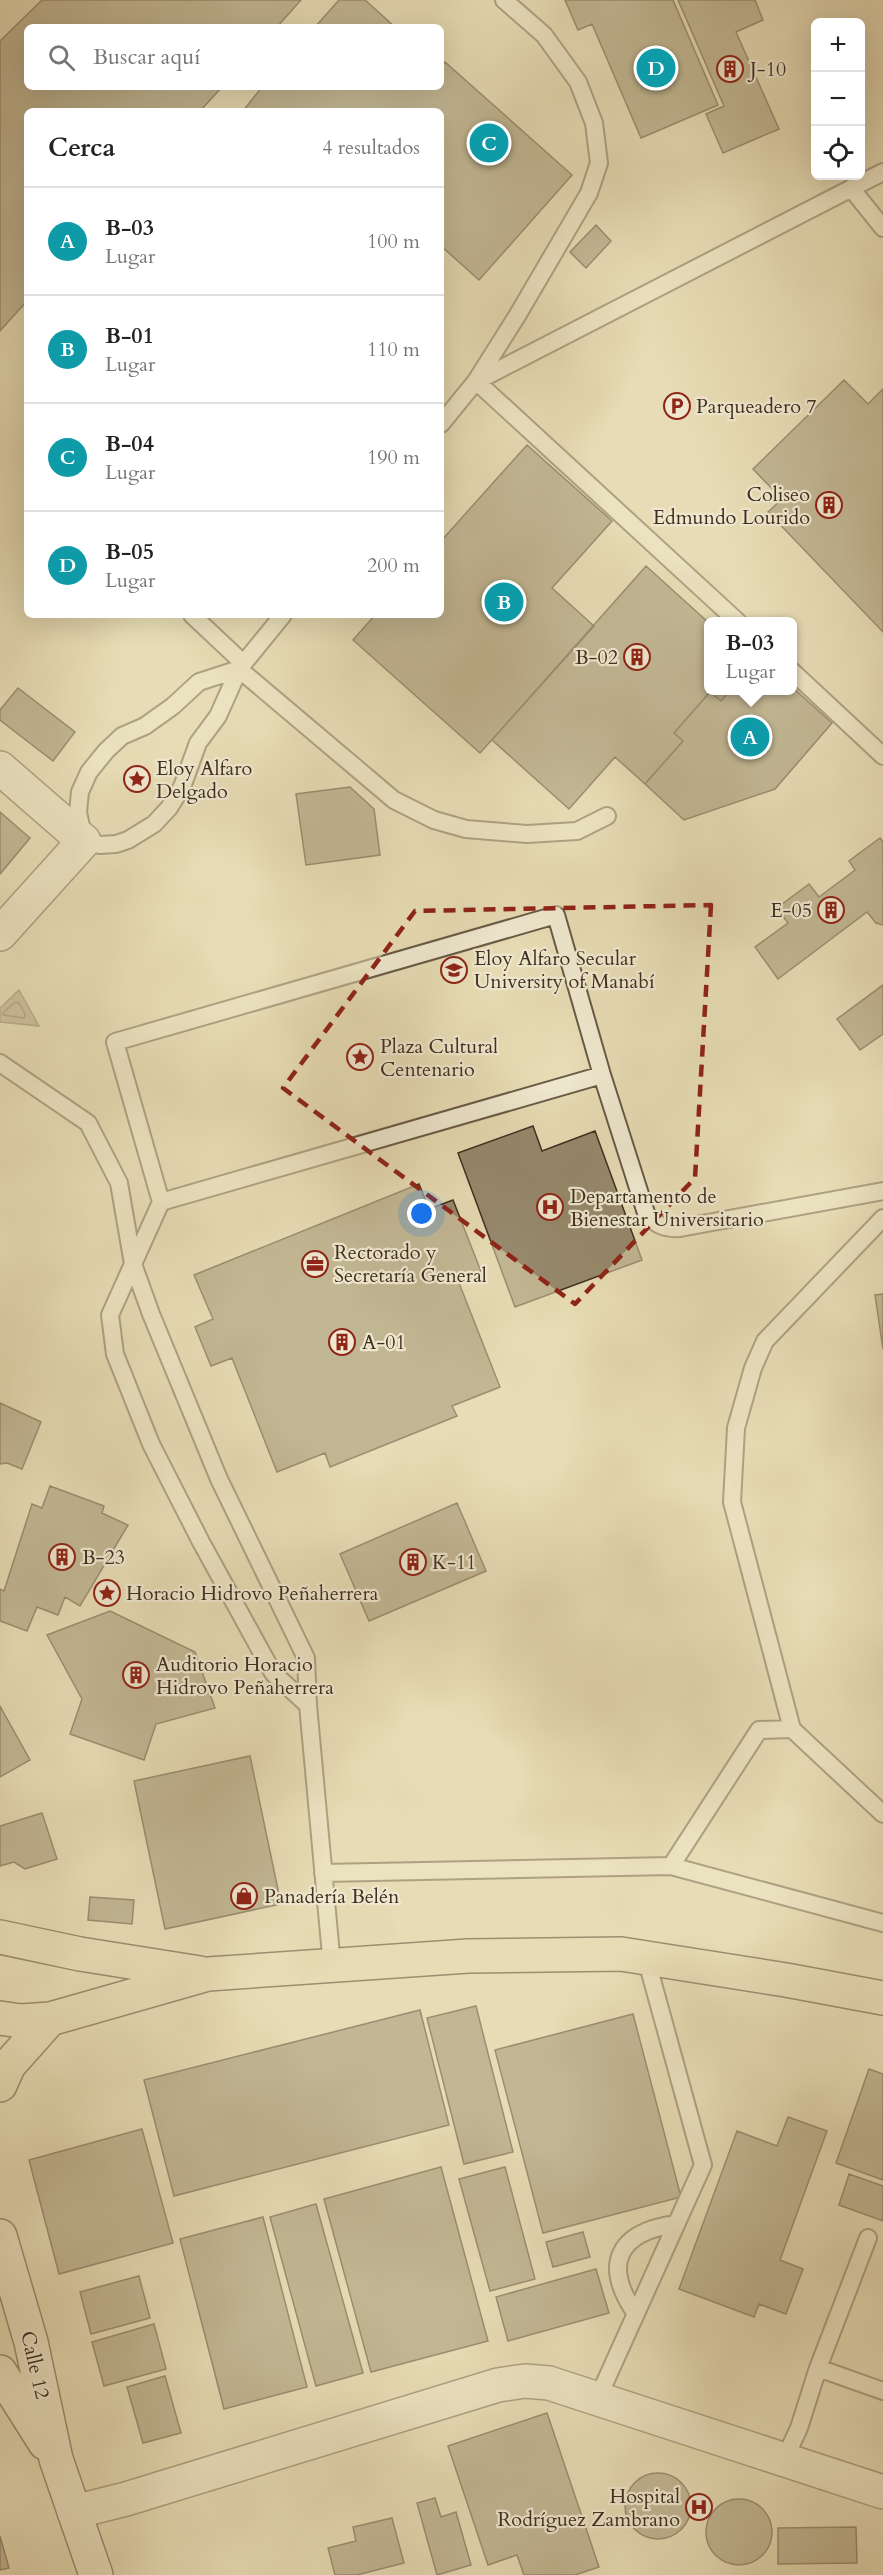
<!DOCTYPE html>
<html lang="es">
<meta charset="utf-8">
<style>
:root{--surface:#fff;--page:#f6f6f6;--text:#222;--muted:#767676;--line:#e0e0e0;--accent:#8f2418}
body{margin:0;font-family:Cardo,serif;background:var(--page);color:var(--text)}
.controls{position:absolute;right:18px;top:18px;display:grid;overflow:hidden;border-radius:9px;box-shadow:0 6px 24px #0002}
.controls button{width:54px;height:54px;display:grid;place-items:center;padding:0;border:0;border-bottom:2px solid var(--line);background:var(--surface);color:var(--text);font:30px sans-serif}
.you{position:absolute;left:422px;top:1214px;width:21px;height:21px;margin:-15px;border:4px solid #fff;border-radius:50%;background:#1a73e8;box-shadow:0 0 0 9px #1a73e833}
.badge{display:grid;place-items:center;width:39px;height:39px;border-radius:50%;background:var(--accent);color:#fff;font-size:20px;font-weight:700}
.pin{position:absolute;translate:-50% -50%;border:3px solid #fff;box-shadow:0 2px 6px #0006}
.popup{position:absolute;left:704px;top:617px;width:93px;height:78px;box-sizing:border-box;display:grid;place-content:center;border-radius:9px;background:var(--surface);filter:drop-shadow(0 2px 4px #0005);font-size:20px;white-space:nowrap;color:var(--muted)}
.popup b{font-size:22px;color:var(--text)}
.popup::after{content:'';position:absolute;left:50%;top:100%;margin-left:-12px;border:12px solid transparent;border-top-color:var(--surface)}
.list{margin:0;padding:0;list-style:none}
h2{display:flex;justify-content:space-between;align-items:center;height:78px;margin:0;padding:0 24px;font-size:26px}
h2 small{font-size:20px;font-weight:400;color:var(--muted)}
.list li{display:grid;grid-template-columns:39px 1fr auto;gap:18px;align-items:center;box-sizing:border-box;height:108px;padding:0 24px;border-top:2px solid var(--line)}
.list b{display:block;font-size:22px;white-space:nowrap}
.list p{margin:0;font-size:20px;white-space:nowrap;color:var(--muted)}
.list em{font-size:20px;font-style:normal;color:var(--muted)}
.icon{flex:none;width:33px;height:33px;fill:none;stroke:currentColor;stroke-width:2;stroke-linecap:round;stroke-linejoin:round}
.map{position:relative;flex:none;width:883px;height:2575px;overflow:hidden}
.search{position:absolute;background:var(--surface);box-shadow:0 6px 24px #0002;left:24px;top:24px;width:420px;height:66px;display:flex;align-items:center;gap:15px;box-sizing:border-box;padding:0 21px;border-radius:9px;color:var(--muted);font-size:22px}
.panel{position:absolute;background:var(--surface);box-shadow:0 6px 24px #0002;left:24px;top:108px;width:420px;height:510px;border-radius:9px}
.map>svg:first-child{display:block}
.water{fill:#aea182;stroke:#81735b;stroke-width:1.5}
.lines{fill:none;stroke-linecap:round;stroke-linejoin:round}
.shore{stroke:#766851;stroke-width:1.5}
.building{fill:#96896d;stroke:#3e2f20;stroke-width:1.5}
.service-casing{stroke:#685a45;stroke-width:20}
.minor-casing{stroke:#685a45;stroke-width:36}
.secondary-casing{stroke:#3e2f20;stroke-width:36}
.primary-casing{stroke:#3e2f20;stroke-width:36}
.service{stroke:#efe8cf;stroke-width:16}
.minor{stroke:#efe8cf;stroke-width:33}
.secondary{stroke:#efe8cf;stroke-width:33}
.primary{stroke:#e7dcb5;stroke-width:33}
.marked{fill:none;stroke:#8f2418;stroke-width:4.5;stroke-dasharray:12 8;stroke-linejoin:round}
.labels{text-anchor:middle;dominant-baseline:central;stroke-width:4.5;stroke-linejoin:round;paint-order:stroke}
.poi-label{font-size:20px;fill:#3e2f20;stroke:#efe8cf;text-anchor:start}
.street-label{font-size:20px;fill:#3e2f20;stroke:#efe8cf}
</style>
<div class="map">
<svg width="883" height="2575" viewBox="0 0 883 2575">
<rect width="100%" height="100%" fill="#e7dcb5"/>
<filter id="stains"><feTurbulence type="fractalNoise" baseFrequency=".00333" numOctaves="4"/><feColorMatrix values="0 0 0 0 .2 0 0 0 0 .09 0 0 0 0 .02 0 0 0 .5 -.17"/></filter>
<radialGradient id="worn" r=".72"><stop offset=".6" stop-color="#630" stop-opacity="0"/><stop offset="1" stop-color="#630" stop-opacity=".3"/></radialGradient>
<!-- water -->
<path class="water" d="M19 990 39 1026 0 1022V1008Z"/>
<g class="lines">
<!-- shore -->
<path class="shore" d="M15 1002 19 1003 25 1014 24 1018 3 1015 4 1012Z"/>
</g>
<!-- building -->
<path class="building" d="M42 0H301L277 27H27V87H222L200 111H27V301L0 331V41Z
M339 0H365L395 27H315Z
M565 0H673L718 105 641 138 592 24 578 30Z
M678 0H755L763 20 736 32 779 129 723 153 706 114 724 106Z
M445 62 572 175 479 280 441 246V111H243L262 87H441V67Z
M596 225 611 241 586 268 570 252Z
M844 380 868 404 883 389V632L768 512 782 499 753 469Z
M527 445 612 521 552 588 594 626 480 753 353 640 375 615H441V541Z
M646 566 708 622V690H730L721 701 710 692 674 733 683 741 645 784 615 757 569 809 492 740Z
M792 687 832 723 775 789 684 820 645 784 683 741 674 733 710 692 721 701 730 690H792Z
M18 688 75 732 53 761 0 720V710Z
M350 787 374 809 380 855 306 865 296 794Z
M0 812 30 838 0 874Z
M880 838 883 842V925L876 923 867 912 778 979 755 947 788 923 777 908 809 884 819 897 855 870 849 861Z
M883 985V1034L860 1050 837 1019Z
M533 1126 542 1151 595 1131 642 1260 515 1307 458 1153Z
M419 1184 429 1209 453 1200 482 1274 459 1283 500 1387 452 1406 457 1416 330 1467 325 1453 277 1472 232 1358 211 1366 195 1327 213 1319 194 1275Z
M883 1294V1349L875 1295Z
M0 1403 41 1422 22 1469 7 1463 0 1464Z
M50 1486 104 1506 102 1513 128 1525 80 1606 65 1597 58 1615 37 1607 27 1631 0 1621V1589L4 1591 32 1504 42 1508Z
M457 1503 486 1571 369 1621 340 1554Z
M110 1611 195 1652 215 1708 156 1724 144 1760 70 1734 82 1699 47 1635Z
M0 1706 30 1760 0 1777Z
M250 1756 281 1904 165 1929 134 1781Z
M42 1813 57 1859 25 1869 14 1862 0 1866V1826Z
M90 1897 134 1900 132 1924 88 1920Z
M476 2006 513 2152 464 2164 427 2018Z
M420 2010 449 2125 174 2196 144 2080Z
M633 2014 681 2197 543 2233 495 2050Z
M869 2069 883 2074V2180L836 2163Z
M788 2117 827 2131 780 2260 803 2269 786 2314 759 2304 754 2317 679 2289 737 2131 777 2146Z
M142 2129 173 2243 59 2274 29 2160Z
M441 2167 488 2341 371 2372 324 2199Z
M505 2167 535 2279 490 2291 459 2179Z
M849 2174 883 2186V2221L839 2205Z
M316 2204 363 2373 316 2386 270 2217Z
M263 2217 307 2387 224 2409 180 2239Z
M583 2232 590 2257 553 2267 546 2242Z
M596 2269 609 2313 508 2341 496 2297Z
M139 2276 150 2318 91 2334 80 2292Z
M154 2324 166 2369 104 2386 92 2342Z
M165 2376 181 2433 143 2443 127 2387Z
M547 2413 599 2567 575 2575H524L517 2555 488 2565 448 2446Z
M625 2506a33 33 0 1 1 66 0a33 33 0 1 1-66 0Z
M435 2498 441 2517 456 2512 471 2565 437 2575 417 2503Z
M706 2532a33 33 0 1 1 66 0a33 33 0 1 1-66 0Z
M392 2518 404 2563 357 2575H335L328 2548 356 2541 353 2527Z
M856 2527 857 2563 778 2564V2528Z
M0 2536 9 2568 0 2570Z"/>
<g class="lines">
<defs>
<path id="service" d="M851 188 883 228
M476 381 738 622
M477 381 883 172
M441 424 476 381 517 316 589 193 599 163 594 123 578 82 544 35 504 0
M192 615 243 663
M239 669 199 682 173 706 145 726 122 736 106 751 89 772 80 792 78 812 84 841 100 845 116 844 128 840 154 824 169 808 182 787 198 743 218 716 239 669 283 615
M239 669 394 800 434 820 466 829 527 834 577 831 607 816
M792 671 883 756
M0 1063 88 1123 119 1183 133 1264 151 1314 219 1479 306 1658 308 1705 332 1966
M602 1075 646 1213C655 1225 665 1229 680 1228L883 1191
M161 1202 602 1075 556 915 115 1042 161 1202 110 1315 115 1354 151 1444 201 1542 273 1673 308 1705
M792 1729 732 1502 736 1428 753 1368 765 1341 883 1218
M671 1866 759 1730 792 1729 883 1814
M323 1873 671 1866 883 1923
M636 2314C602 2265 617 2232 676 2224
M818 2368 883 2391
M597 2400 703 2165 646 1958
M784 2460 799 2428 818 2368 868 2238"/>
<path id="minor" d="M0 768 84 841 0 934
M74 2512 126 2499 498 2385 525 2381 549 2383 883 2492"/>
<path id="secondary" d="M0 2236 31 2342 56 2459 96 2575
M0 2372 45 2443"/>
<path id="primary" d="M0 1937 80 1954 200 1973
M0 2018 21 2021 50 2019 208 1974 468 1956 621 1954 786 1980 883 1998
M0 2085 9 2065 50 2019"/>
</defs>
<!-- service casing -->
<use href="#service" class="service-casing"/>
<!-- minor casing -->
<use href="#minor" class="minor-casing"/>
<!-- secondary casing -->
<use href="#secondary" class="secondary-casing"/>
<!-- primary casing -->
<use href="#primary" class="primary-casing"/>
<!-- service -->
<use href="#service" class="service"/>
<!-- minor -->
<use href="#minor" class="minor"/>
<!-- secondary -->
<use href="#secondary" class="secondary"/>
<!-- primary -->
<use href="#primary" class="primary"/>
</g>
<!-- marked area -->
<path d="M0 0H883V2575H0ZM711 905 695 1178 575 1304 283 1088 415 911Z" fill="#e7dcb5" fill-opacity=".55" fill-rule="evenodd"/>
<path class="marked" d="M711 905 695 1178 575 1304 283 1088 415 911Z"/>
<!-- icons -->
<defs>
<symbol id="building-ring" viewBox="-11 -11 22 22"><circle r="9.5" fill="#efe8cf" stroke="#8f2418" stroke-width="1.5"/><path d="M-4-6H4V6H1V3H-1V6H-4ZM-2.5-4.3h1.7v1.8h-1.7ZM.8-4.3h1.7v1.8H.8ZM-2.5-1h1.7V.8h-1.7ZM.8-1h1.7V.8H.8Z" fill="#8f2418"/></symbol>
<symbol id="parking-ring" viewBox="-11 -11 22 22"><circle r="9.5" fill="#efe8cf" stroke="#8f2418" stroke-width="1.5"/><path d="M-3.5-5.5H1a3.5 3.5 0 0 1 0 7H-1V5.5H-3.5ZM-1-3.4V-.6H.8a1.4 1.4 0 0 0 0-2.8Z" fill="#8f2418"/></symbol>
<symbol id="sight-ring" viewBox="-11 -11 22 22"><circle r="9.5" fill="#efe8cf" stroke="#8f2418" stroke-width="1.5"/><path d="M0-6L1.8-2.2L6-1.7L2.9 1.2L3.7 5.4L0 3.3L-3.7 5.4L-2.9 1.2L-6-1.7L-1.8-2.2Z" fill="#8f2418"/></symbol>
<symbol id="university-ring" viewBox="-11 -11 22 22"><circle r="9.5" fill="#efe8cf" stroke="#8f2418" stroke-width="1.5"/><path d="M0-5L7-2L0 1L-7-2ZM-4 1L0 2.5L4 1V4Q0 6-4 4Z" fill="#8f2418"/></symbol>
<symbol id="hospital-ring" viewBox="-11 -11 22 22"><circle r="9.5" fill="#efe8cf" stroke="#8f2418" stroke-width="1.5"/><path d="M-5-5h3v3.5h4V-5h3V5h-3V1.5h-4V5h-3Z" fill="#8f2418"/></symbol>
<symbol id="office-ring" viewBox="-11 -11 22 22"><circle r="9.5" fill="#efe8cf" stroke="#8f2418" stroke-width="1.5"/><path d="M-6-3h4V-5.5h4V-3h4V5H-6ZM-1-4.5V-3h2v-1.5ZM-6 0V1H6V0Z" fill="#8f2418"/></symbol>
<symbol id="shop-ring" viewBox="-11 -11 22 22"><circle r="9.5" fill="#efe8cf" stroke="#8f2418" stroke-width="1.5"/><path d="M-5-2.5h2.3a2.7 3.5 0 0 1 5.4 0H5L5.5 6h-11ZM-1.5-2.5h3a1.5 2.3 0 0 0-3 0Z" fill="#8f2418"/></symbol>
</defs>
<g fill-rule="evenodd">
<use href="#building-ring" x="715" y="54" width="30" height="30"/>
<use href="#parking-ring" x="662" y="391" width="30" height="30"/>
<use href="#building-ring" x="814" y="490" width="30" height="30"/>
<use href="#building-ring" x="622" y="642" width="30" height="30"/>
<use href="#sight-ring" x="122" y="764" width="30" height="30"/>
<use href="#building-ring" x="816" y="895" width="30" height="30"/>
<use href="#university-ring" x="439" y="955" width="30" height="30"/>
<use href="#sight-ring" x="345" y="1042" width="30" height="30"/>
<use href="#hospital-ring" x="535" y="1192" width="30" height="30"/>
<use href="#office-ring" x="300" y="1249" width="30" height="30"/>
<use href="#building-ring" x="327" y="1327" width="30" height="30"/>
<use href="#building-ring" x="47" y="1542" width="30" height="30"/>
<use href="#building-ring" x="398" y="1547" width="30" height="30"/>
<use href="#sight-ring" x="92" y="1578" width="30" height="30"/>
<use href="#building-ring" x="121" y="1660" width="30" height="30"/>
<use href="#shop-ring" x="229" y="1881" width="30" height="30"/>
<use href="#hospital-ring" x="684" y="2492" width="30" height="30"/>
</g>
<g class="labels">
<!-- poi labels -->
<g class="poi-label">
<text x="750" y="69">J-10</text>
<text x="696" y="406">Parqueadero 7</text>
<text x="810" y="494" text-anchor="end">Coliseo<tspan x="810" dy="23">Edmundo Lourido</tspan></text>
<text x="618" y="657" text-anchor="end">B-02</text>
<text x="156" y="768">Eloy Alfaro<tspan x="156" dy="23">Delgado</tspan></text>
<text x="812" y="910" text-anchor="end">E-05</text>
<text x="474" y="958">Eloy Alfaro Secular<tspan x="474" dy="23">University of Manabí</tspan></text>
<text x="380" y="1046">Plaza Cultural<tspan x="380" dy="23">Centenario</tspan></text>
<text x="570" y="1196">Departamento de<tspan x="570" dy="23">Bienestar Universitario</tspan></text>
<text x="334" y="1252">Rectorado y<tspan x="334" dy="23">Secretaría General</tspan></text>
<text x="362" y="1342">A-01</text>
<text x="82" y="1557">B-23</text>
<text x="432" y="1562">K-11</text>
<text x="126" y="1593">Horacio Hidrovo Peñaherrera</text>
<text x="156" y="1664">Auditorio Horacio<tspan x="156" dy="23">Hidrovo Peñaherrera</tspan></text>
<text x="264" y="1896">Panadería Belén</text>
<text x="680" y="2496" text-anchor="end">Hospital<tspan x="680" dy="23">Rodríguez Zambrano</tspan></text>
</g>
<!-- street labels -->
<g class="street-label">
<text transform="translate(35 2365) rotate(77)">Calle 12</text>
</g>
</g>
<rect width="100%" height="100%" filter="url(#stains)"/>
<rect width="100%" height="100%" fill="url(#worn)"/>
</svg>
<div class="controls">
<button>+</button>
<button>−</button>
<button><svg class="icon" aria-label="locate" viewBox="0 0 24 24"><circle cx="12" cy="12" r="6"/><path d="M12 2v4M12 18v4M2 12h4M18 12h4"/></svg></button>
</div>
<div class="you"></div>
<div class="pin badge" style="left:750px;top:737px;background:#0f9aa8">A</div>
<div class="popup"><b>B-03</b>Lugar</div>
<div class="pin badge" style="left:504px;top:602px;background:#0f9aa8">B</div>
<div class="pin badge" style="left:489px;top:143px;background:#0f9aa8">C</div>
<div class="pin badge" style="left:656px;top:68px;background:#0f9aa8">D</div>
<div class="search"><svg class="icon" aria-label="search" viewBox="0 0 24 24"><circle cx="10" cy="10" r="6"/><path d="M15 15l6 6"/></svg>Buscar aquí</div>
<section class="panel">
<h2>Cerca<small>4 resultados</small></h2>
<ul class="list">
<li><span class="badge" style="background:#0f9aa8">A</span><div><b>B-03</b><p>Lugar</p></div><em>100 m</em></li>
<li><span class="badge" style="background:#0f9aa8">B</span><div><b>B-01</b><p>Lugar</p></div><em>110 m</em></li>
<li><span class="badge" style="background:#0f9aa8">C</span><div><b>B-04</b><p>Lugar</p></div><em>190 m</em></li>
<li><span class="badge" style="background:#0f9aa8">D</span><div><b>B-05</b><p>Lugar</p></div><em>200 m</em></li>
</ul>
</section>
</div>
